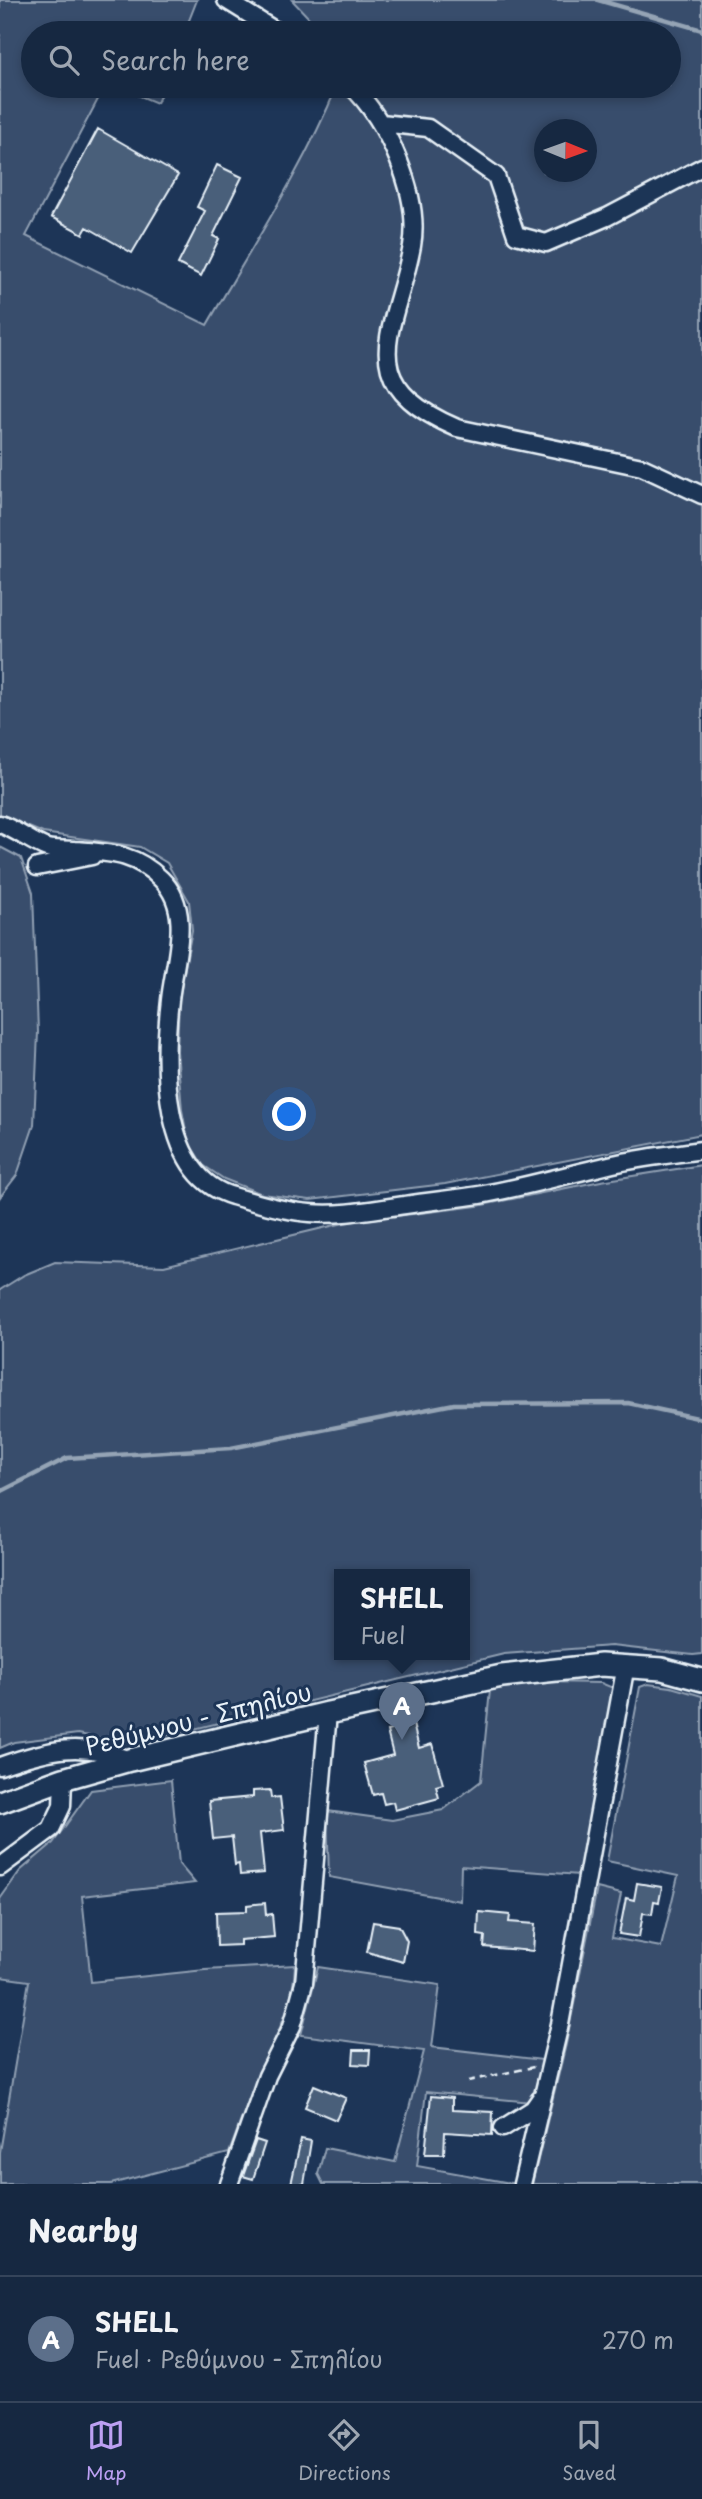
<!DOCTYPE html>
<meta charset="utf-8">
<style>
:root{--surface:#162841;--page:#23344c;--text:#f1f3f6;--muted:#9ea6b1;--line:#35445a;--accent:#bca0f2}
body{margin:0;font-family:"Playpen Sans",sans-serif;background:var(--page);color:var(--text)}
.compass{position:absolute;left:534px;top:119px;width:63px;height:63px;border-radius:50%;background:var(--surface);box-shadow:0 4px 10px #0003;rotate:91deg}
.you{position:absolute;left:290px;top:1115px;width:24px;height:24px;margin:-18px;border:5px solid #fff;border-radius:50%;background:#1a73e8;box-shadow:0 0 0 10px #1a73e833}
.badge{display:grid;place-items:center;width:46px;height:46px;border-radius:50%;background:var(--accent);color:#fff;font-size:23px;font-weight:700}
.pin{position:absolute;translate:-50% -58px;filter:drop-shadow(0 2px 4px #0008)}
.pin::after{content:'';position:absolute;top:37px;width:24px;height:21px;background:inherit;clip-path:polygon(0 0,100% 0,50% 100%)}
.popup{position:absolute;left:334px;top:1569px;width:136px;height:91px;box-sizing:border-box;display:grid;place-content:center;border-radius:0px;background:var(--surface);filter:drop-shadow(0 2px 5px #0005);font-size:23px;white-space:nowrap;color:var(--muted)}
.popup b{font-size:26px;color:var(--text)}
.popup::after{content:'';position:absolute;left:50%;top:100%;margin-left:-14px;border:14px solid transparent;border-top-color:var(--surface)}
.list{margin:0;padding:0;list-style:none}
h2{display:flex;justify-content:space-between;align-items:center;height:91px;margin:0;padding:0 28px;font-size:30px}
h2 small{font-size:23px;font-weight:400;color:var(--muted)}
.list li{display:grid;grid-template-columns:46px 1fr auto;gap:21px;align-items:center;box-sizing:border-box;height:126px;padding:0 28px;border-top:2px solid var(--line)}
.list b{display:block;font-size:26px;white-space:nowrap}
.list p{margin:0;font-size:23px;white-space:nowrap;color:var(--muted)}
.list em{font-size:23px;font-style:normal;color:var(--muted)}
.icon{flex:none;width:38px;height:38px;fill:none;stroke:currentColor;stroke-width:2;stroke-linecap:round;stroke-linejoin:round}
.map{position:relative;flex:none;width:702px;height:2184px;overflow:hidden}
.search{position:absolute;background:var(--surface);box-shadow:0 4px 10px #0003;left:21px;right:21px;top:21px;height:77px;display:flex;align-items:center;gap:18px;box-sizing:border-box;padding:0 24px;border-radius:38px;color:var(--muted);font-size:26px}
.sheet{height:217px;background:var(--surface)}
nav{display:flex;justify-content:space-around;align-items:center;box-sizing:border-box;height:98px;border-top:2px solid var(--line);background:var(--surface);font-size:19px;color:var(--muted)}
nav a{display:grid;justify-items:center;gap:4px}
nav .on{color:var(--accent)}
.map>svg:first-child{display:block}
.green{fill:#374d6c;stroke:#909fb2;stroke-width:2;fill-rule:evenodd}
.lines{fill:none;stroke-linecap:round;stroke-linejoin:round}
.stream{stroke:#95a4b5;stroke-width:4.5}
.building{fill:#495e7a;stroke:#e8f1f8;stroke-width:2}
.minor-casing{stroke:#e8f1f8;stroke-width:21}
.major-casing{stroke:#e8f1f8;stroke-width:26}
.path{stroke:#e8f1f8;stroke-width:2.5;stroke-dasharray:7 5;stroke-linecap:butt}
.minor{stroke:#1d3557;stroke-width:16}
.major{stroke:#1d3557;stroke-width:21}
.labels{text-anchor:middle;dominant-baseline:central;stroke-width:6;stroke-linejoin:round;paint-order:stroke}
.street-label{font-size:24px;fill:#e8f1f8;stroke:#1d3557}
</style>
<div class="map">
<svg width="702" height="2184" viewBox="0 0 702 2184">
<rect width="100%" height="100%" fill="#1d3557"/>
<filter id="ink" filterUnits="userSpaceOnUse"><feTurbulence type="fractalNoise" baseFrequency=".0143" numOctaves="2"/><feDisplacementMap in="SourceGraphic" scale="14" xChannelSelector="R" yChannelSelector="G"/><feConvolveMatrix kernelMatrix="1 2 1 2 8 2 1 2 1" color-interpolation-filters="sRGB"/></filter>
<g filter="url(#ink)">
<!-- green -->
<path class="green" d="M0 0H197L184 33H33V86H105L26 236 207 325C252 247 303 169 337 86H669V33H323L292 0H702V1134L445 1184 310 1200 262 1194 224 1179 203 1165 188 1141 182 1110 177 1051 179 999 192 930 189 901 167 863 140 847 43 833 0 815ZM544 130H586V172H544Z
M116 86H164L157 103Z
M0 847 21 858 33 893 38 1032 34 1125 17 1175 0 1197Z
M702 1165V1654L693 1655 611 1646 504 1654 132 1744 78 1734 14 1742 0 1748V1290L24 1275 55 1262 164 1266 348 1222 477 1206 601 1181ZM339 1574H465V1654H339Z
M546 1682 601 1683 613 1688 579 1875 461 1866 460 1901 329 1877 327 1811 392 1820 443 1810 481 1781 490 1690Z
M648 1684 671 1687 702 1696V2184H532L566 2044 597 1888 621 1894 612 1938 661 1947 678 1876 607 1861 640 1687Z
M171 1780 179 1864 195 1883 82 1896 91 1982 205 1970 295 1965C294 2009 272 2042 256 2082 246 2105 238 2129 229 2153L111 2184H0V2152L29 1981 0 1977V1899L20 1871 53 1843 91 1790Z
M318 1967 440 1985 432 2047 543 2060 532 2102 426 2092 417 2166 516 2184H323L318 2174 325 2148 395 2162 424 2051 301 2035Z"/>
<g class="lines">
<!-- stream -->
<path class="stream" d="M598 0 702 30
M0 1492 67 1458 231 1448 454 1404 628 1403 702 1419"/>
</g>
<!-- building -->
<path class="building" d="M98 129 178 175 132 253 87 227 83 234 51 217Z
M217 165 242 177 213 236 219 239 201 276 178 264 205 211 197 207Z
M413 1724 419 1748 432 1744 443 1784 436 1786 439 1798 395 1810 393 1802 384 1804 381 1793 373 1795 364 1763 393 1755 387 1731Z
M270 1790 271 1798 280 1797 284 1830 260 1833 264 1873 240 1875 239 1864 235 1865 232 1837 213 1839 209 1801 253 1797V1791Z
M637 1883 662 1887 659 1902 654 1901 652 1914 643 1913 639 1937 619 1934 626 1898 634 1900Z
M265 1903 266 1915 272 1914 274 1937 240 1940V1945L217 1946 216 1912 247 1911V1905Z
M479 1912 510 1915 509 1922 535 1924 533 1951 484 1947 485 1936 478 1935Z
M373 1922 399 1926 407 1941 403 1962 367 1952Z
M354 2050H370L369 2065 353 2064Z
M314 2085 346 2098 336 2120 305 2107Z
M431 2096 452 2098V2110L493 2112 492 2135 445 2132 444 2154H425Z
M301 2139 311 2141 304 2184H291Z
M256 2140 265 2143 253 2179 243 2176Z"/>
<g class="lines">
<defs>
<path id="minor" d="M226 0 279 33
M351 86C387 119 421 196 412 246 396 332 348 381 457 428L642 467 702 495
M381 123 428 128 496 176 516 235 546 243 607 217 702 167
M0 824C17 830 31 842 47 848 55 850 65 849 74 850 109 853 134 852 161 879 194 911 174 961 170 1000 163 1060 160 1176 233 1196 259 1204 284 1211 310 1213 342 1216 374 1209 405 1205 430 1201 454 1199 479 1195 526 1187 572 1173 618 1163 646 1157 674 1154 702 1150
M37 867 92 856
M0 1766C49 1749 80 1741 130 1760
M0 1867 51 1829 62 1806 63 1779
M503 2128 533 2109 540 2099
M229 2184 267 2076 292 2026 304 1983 328 1713
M522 2184 560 2024 626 1665"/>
<path id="major" d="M0 1802 63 1779 130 1760 328 1713 502 1676 601 1665 662 1669 702 1680"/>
</defs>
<!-- minor casing -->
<use href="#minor" class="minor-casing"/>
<!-- major casing -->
<use href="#major" class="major-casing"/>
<!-- path -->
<path class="path" d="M468 2081 534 2067"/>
<!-- minor -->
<use href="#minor" class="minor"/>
<!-- major -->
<use href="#major" class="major"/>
</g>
</g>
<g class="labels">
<!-- street labels -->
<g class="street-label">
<text transform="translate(198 1718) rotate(-14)">Ρεθύμνου - Σπηλίου</text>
</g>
</g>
</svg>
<svg class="compass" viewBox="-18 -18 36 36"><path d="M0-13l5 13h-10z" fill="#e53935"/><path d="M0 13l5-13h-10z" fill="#9ea6b1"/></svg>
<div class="you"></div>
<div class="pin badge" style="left:402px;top:1740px;background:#5c6f8a">A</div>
<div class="popup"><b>SHELL</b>Fuel</div>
<div class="search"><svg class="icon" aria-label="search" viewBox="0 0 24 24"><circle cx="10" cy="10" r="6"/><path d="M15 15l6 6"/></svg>Search here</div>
</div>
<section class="sheet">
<h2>Nearby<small></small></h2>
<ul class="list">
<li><span class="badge" style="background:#5c6f8a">A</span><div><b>SHELL</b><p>Fuel · Ρεθύμνου - Σπηλίου</p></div><em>270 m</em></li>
</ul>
</section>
<nav>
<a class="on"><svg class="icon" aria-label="map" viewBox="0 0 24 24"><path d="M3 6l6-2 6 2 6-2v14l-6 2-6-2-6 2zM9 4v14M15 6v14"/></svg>Map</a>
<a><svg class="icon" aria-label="directions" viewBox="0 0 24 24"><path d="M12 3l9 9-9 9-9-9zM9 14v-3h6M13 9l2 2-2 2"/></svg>Directions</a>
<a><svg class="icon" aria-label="saved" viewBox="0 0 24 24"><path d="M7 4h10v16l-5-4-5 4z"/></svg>Saved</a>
</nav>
